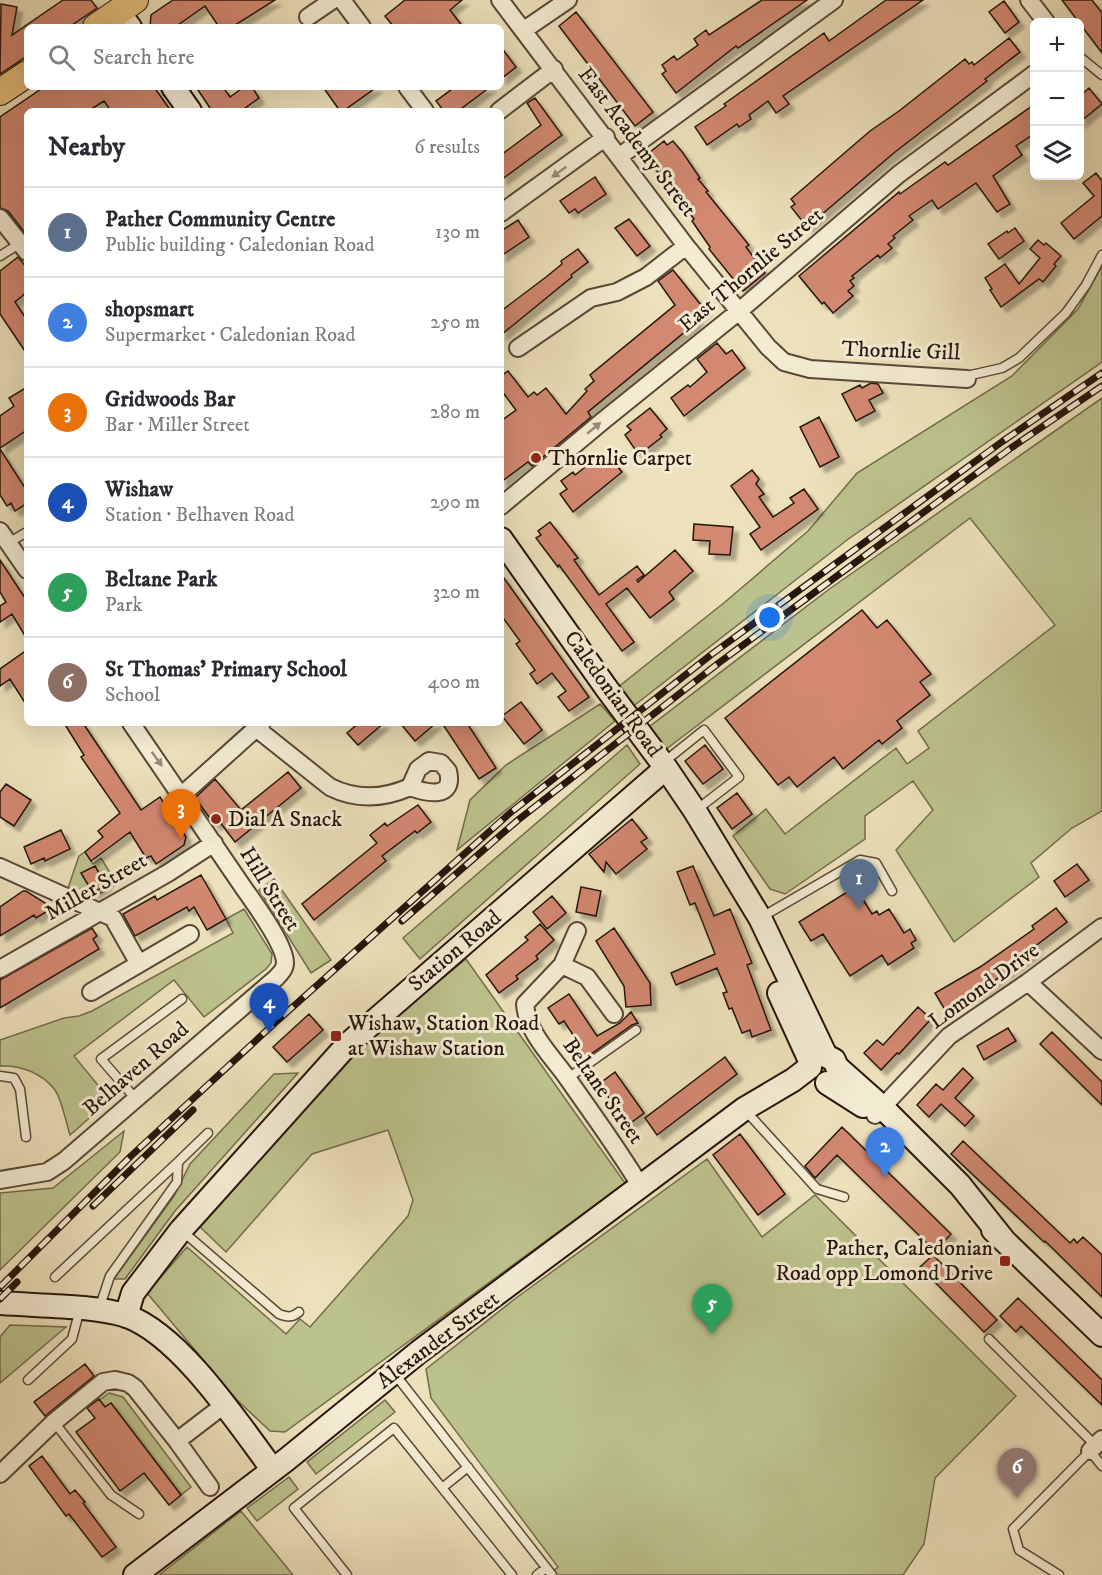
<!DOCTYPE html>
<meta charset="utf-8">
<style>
:root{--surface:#fff;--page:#f7f7f7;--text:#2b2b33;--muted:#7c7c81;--line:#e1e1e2;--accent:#8f2418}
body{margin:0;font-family:"IM FELL DW Pica",serif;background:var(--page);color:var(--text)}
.controls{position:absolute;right:18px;top:18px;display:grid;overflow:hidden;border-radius:9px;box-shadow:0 6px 24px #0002}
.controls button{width:54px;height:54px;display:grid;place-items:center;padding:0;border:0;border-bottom:2px solid var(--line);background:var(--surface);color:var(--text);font:30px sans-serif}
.you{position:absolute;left:770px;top:618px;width:21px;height:21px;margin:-15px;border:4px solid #fff;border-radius:50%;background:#1a73e8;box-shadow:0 0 0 9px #1a73e833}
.badge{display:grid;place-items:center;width:39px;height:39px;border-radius:50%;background:var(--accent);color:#fff;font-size:20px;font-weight:700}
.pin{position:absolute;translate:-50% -50px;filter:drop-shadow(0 2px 3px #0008)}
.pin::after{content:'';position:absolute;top:32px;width:21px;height:18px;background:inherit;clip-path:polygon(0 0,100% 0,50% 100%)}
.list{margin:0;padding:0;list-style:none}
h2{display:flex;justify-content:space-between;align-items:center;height:78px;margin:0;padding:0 24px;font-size:26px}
h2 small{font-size:20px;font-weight:400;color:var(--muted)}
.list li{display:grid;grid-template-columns:39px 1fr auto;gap:18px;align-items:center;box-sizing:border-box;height:90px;padding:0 24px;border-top:2px solid var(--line)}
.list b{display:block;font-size:22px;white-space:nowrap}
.list p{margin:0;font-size:20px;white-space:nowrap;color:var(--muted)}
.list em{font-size:20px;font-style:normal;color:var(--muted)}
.icon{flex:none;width:33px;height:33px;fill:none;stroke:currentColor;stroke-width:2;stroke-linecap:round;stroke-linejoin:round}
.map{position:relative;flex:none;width:1102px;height:1575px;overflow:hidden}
.search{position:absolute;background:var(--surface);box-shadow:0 6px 24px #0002;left:24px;top:24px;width:480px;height:66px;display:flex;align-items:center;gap:15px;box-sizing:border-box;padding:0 21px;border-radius:9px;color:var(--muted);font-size:22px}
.panel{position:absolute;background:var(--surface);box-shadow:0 6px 24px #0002;left:24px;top:108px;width:480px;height:618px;border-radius:9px}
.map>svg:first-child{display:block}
.green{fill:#bcc28d;stroke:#716c4c;stroke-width:1.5}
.building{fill:#d28871;stroke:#26150b;stroke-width:1.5;filter:url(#shadow)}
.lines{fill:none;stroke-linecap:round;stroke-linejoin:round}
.lane-casing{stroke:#584837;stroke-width:11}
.street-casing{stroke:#584837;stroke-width:20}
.secondary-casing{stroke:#26150b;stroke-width:26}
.primary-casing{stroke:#26150b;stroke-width:28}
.lane{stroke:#f3ecd3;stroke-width:8}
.street{stroke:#f3ecd3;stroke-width:16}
.secondary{stroke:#f3ecd3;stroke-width:22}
.primary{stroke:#e6c07e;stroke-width:26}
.rail-casing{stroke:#26150b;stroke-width:7}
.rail{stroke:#f3ecd3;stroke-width:4.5;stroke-dasharray:14;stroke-linecap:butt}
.oneway{fill:#978b79}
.poi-dot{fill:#8f2418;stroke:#f3ecd3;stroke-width:2}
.labels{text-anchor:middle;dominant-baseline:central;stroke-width:6;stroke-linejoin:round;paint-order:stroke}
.street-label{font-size:22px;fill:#26150b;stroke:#f3ecd3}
.poi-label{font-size:22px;fill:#26150b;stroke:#f3ecd3;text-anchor:start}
</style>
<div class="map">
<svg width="1102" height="1575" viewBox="0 0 1102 1575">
<defs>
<filter id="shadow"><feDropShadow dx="5.5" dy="5.5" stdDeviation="1.5" flood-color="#0004"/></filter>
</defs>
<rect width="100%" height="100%" fill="#ede1bb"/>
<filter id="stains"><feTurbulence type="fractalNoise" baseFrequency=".00333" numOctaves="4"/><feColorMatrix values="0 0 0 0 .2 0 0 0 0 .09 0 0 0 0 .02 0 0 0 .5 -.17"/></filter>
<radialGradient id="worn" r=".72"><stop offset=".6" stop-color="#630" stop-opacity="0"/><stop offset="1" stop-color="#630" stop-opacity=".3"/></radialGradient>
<!-- green -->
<path class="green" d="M1102 266V362L847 540 631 708 617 688 725 602 808 531 857 473 1012 376 1078 309Z
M1102 398V811L1072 828 1031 863 1039 877 954 942 896 850 933 810 913 781 865 816V839L785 894 770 889 733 836 766 809 785 834 896 748 907 764 929 748 918 731 1055 625 970 518 665 750 649 727 828 590Z
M600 704 615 721 457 850 470 800 506 765Z
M627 745 640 764 420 959 403 938Z
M85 852 93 864 101 858 117 884 92 898 68 888 79 856Z
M274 879 331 960 311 973 259 890Z
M244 909 272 954 271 963 266 969 204 1017 174 980 74 1056 110 1100 70 1135C66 1123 62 1100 55 1090 42 1073 21 1065 0 1066V1040L64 1018 79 1016 92 1011 233 933 226 919Z
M466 959 625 1183 285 1432 270 1431 237 1400 147 1293 187 1247 286 1334 300 1319 310 1327 408 1216 413 1200 388 1130 312 1154 226 1252 200 1227 282 1129 353 1051Z
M298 1073 175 1211 125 1279H114L174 1196 190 1164 274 1074Z
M124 1131 120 1152 0 1270V1193L53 1188Z
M707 1159 762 1237 815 1195 1016 1396 935 1478 924 1544 903 1575H548L558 1567 431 1398 426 1369 516 1298Z
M10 1325 66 1327 0 1383V1337Z
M109 1393 123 1397 191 1487 181 1495 111 1403 105 1407 101 1402 89 1411 88 1409Z
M385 1400 395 1412 316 1474 307 1462Z
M289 1477 298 1489 257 1521 247 1508Z
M241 1511 293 1575H159Z"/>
<!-- building -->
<path class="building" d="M63 0H91L97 8 69 27H27V56L0 74 1 4 17 7 12 35Z
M173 0H275L232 27H219L205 6 175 27H150L151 15Z
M405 0H462L450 10 463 27H394L385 16Z
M762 0H807L738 48 736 46 676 93 662 74 666 71 662 65 674 56 677 60 698 45 694 39 706 30 709 35Z
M886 0H923L783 96 789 104 776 113 768 101 749 115 751 119 739 127 737 124 707 145 695 127 726 106 724 104 824 33 829 41Z
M1062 0H1092L1102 13V53Z
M1004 1 1019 22 1005 33 989 12Z
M576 12 653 112 635 126 559 26Z
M1009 38 1020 52 985 79 987 81 895 152 807 227 791 207 795 204 791 199 870 131 899 111 965 59 969 64 972 62 974 65Z
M501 47 516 67 501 79Z
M44 87H154L171 111H111L104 101 88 111H27V233H25L8 211 0 208V117Z
M196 87H223L230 97 244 87H252L259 98 241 111H212Z
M323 87H377L343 111H340Z
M455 87H490L458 111H444L436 101Z
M1089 88 1102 104 1080 122V96Z
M535 98 562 135 501 180V155L541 125 527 103Z
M1035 104V133L1016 146 1022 155 993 176 1010 204 997 212 976 183 938 209 932 200 909 216 913 220 893 236 895 238 888 244 892 248 880 258 878 255 852 276 854 278 850 281 854 286 848 291 853 296 833 313 824 302 822 304 799 276 899 192 900 194 945 162 948 165Z
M664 141 667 145 673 141 683 153 700 178 698 179 708 191 706 192 749 245 746 247 765 273 743 291 709 249 710 247 692 221 694 219 645 156Z
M1096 173 1102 181V216L1074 239 1061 223 1094 196 1083 183Z
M595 177 606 194 578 213 575 209 569 213 560 201Z
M629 219 650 246 637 256 615 228Z
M518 220 529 237 501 256V231Z
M1015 228 1024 241 999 259 988 244 1007 231 1008 233Z
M1038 240 1044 245 1046 243 1061 256 1054 264 1056 266 1043 282 1039 279 1001 307 990 290 992 289 985 278 1005 264 1019 284 1040 258 1030 249Z
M578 249 588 262 571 275 572 277 501 335V311L546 277 562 264 561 261Z
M18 257 27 268V292L15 302 27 320V354L0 314V271Z
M673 270 705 310 696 318 698 321 588 412 591 417 532 466 528 462 501 482V421L516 410 501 390V376L508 371 528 397 534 392 537 395 546 388 566 414 587 391 585 389 594 381 590 375 675 305 658 281Z
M717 343 726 354 732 350 745 368 684 416 671 398 688 385 690 387 707 372 697 359Z
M871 383 878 384 883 393 869 400 875 411 856 421 842 394 860 385 862 388Z
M27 387V430L0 448V416L14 406 9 398Z
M650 408 667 429 660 435 662 437 639 455 625 435 631 430 627 426Z
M819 417 839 457 820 467 800 427Z
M0 449 27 491V503L15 511 11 503 7 506 0 495Z
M602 454 606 459 609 456 622 472 573 512 560 494 567 489 561 481 573 472 575 475Z
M752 470 759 479 756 484 764 494 759 497 773 517 794 503 790 498 804 489 818 509 761 550 750 534 760 527 731 486Z
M550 522 578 558 574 560 599 595 637 566 644 575 637 580 638 582 675 550 693 571 669 592 674 599 650 618 627 588 606 604 634 642 622 651 559 565 558 567 536 538 541 535 538 531Z
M694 524 733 527 730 555 709 554 710 541 693 540Z
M0 560 27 601V639L12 614 0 622V606L6 602 0 592Z
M501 574 589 697 569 711 558 697 566 691 552 673 537 684 530 674 535 670 516 644 520 641 501 615Z
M862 610 877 628 887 620 931 674 920 682 930 695 897 721 902 728 882 744 879 740 843 769 834 757 797 787 789 777 778 785 725 718Z
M27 650V706L10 679 0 686V669Z
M521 702 542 730 524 744 502 716Z
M64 723H83L141 810 160 797 186 837 184 845 156 864 151 856 146 858 130 832 91 861 85 852 103 837 98 831 120 813 81 757 84 755Z
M359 723H384L358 745 347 733Z
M400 723H436L415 741Z
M442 723H467L496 768 479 779Z
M705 745 723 769 703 784 685 761Z
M288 772 301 788 235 842 219 821 215 825 195 798 215 779 241 810Z
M6 784 31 800 14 826 0 817V792Z
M737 793 752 814 732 829 717 808Z
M418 805 431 822 417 833 415 831 382 856 386 861 314 920 302 904 377 843 370 835 385 823 387 826Z
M632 819 647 838 641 842 647 849 616 874 606 862 604 872 589 854Z
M61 830 70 849 45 861 44 858 31 864 24 847Z
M1077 864 1089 880 1065 897 1054 881Z
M95 866 106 885 93 893 81 873Z
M693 866 714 916 730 909 752 963 747 965 771 1030 752 1037 750 1030 742 1033 732 1008 729 1009 723 993 727 992 717 968 676 985 671 973 715 954 695 903 690 905 677 872Z
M201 875 226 919 207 930 194 907 189 911 187 907 135 936 123 914 155 896 157 900Z
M581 887 601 891 596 916 576 912Z
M855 887 872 914 877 911 879 915 889 909 904 933 910 929 916 940 911 943 914 948 888 965 882 955 850 976 823 934 811 941 799 922Z
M23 891H26L53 908 36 918 34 915 0 936V907Z
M552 896 566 913 547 929 533 912Z
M1056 908 1067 922 1034 947 1036 951 984 988 945 1010 935 993 980 967 1034 929 1032 926Z
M540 924 554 940 536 956 538 959 516 976 518 979 499 993 486 975 528 940 525 937Z
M92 928 97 936 93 939 99 949 0 1008V980Z
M614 928 650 983 651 1005 626 1007 624 986 596 941Z
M569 994 597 1036 620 1023 631 1012 638 1023 632 1025 584 1059 578 1049 581 1047 564 1021 559 1024 548 1008Z
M918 1007 931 1019 899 1054 897 1053 881 1070 864 1053 877 1040 883 1045Z
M309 1014 323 1030 287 1062 273 1047Z
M1008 1028 1016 1041 984 1060 977 1046Z
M1052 1032 1102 1082V1105L1040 1044Z
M725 1057 737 1074 657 1135 645 1118Z
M963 1068 973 1078 955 1098 974 1116 965 1126 941 1104 929 1117 917 1105 936 1084 943 1090Z
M615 1072 644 1113 628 1125 599 1084Z
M842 1127 951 1234 935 1251 837 1155 815 1178 805 1166Z
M740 1134 785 1194 758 1215 713 1155Z
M963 1141 1070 1243 1074 1239 1077 1243 1083 1237 1102 1255V1297L1045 1241 1044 1242 951 1154Z
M933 1255 997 1320 984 1332 920 1267Z
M1018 1298 1102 1380V1405L1021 1326 1016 1332 1000 1316Z
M85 1364 94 1376 45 1416 34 1402Z
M99 1399 105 1407 111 1403 181 1495 169 1505 144 1473 120 1491 76 1432 95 1418 87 1408Z
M42 1456 70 1494 75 1490 85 1502 83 1503 116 1547 102 1557 69 1514 66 1516 29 1466Z"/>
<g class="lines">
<defs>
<path id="lane" d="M1080 57 1102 75
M0 256 27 239
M967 379 971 375 1002 368 1019 358 1066 313 1086 285 1102 255
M8 543 27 532
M664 762 704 730 739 777 695 811
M760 918 860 860 876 863 892 891
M0 1076 14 1078 20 1089 26 1137
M568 1078 636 1030
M135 1098 101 1059 182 999
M745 1110 817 1189 844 1197
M181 1230 279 1314C287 1317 292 1318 299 1312
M55 1277 178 1162
M99 1309 110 1276 177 1182 178 1162 208 1133
M989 1339 1096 1446
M394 1373 552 1575
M28 1380 72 1339 80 1309
M54 1422 111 1495 139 1514
M442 1488 468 1467
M347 1575 294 1508 394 1428 512 1575
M537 1575 546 1568
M1059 1575 1019 1550 1013 1529 1090 1451 1102 1466"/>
<path id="street" d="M342 0 362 27
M500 0 686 246 768 347 784 362 810 369 967 379
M1029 0 1046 22
M308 17 333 0
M524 30 568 0
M407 87 425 111
M499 111 554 69
M620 156 834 0
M501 213 606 137
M0 218 27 252
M518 348 591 298 617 292 646 277 686 246
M501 506 604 420 738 312 899 174 1034 74
M0 531 27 570
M256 728 330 787C356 800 383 799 410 787L418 769 429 761 441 763 448 771C455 800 426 793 410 787
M182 795 262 723
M0 867 113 918 139 964
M577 931 562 965 525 1004C527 1033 552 1056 568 1079 593 1115 619 1150 641 1187
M562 965 587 977 614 1014
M0 969 168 873 214 843
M1028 982 1102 1051
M91 992 190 934
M875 1115 949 1036 1028 982 1102 927
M0 1180 47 1172 64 1161 276 978C280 974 285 969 285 963 285 944 254 903 243 887 206 832 168 778 131 723
M177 1441 224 1405
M1090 1451 1102 1439
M0 1474 54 1422 103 1382 115 1380 128 1383 135 1388 177 1441 210 1487"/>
<path id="secondary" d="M118 12 130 27
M173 87 190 111
M501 539 607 689 666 768 695 811 760 918 826 1056 834 1060 837 1067 882 1107 960 1185 1003 1239
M779 993 811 1063
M827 1083 863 1106
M993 1230 1102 1335
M0 1303C36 1306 94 1305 127 1316 181 1336 238 1423 273 1470
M126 1316 133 1293 181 1230 348 1044 666 768
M135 1575 286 1460 420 1351 744 1109 793 1080 810 1067"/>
<path id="primary" d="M96 27 135 0
M0 92 27 74"/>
</defs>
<!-- lane casing -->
<use href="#lane" class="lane-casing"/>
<!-- street casing -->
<use href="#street" class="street-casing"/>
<!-- secondary casing -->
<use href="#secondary" class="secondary-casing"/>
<!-- primary casing -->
<use href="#primary" class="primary-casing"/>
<!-- lane -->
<use href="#lane" class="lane"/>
<!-- street -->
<use href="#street" class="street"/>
<!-- secondary -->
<use href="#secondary" class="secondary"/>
<!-- primary -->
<use href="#primary" class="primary"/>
<defs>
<path id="rail" d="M402 921 518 820 720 662 1011 448 1102 386
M93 1206 193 1110
M0 1287 131 1156 277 1021 510 813 712 654 1003 441 1102 373
M0 1299 17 1282"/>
</defs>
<!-- rail casing -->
<use href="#rail" class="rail-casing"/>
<!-- rail -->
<use href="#rail" class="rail"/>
</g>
<!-- one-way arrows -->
<defs><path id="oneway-solid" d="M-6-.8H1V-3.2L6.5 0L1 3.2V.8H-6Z" transform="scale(1.5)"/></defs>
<g class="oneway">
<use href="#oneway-solid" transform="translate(559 172) rotate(144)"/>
<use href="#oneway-solid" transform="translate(594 428) rotate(-40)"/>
<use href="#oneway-solid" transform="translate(157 759) rotate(54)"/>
</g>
<!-- markers -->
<g class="poi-dot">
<circle cx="536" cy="458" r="6"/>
<circle cx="216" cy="819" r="6"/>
<rect x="330" y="1030" width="12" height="12" rx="3"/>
<rect x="999" y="1255" width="12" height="12" rx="3"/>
</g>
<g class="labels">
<!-- street labels -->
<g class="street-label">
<text transform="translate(637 142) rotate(53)">East Academy Street</text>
<text transform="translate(751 270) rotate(-40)">East Thornlie Street</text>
<text transform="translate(901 351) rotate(2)">Thornlie Gill</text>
<text transform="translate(613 694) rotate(54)">Caledonian Road</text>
<text transform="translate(96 887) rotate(-30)">Miller Street</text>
<text transform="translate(270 889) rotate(58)">Hill Street</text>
<text transform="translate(455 951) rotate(-40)">Station Road</text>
<text transform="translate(984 986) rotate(-36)">Lomond Drive</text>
<text transform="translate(136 1069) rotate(-41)">Belhaven Road</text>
<text transform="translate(603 1091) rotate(55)">Beltane Street</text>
<text transform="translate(438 1340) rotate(-37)">Alexander Street</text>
</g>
<!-- poi labels -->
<g class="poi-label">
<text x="548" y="458">Thornlie Carpet</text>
<text x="228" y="819">Dial A Snack</text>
<text x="348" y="1023">Wishaw, Station Road<tspan x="348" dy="25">at Wishaw Station</tspan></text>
<text x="993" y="1248" text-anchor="end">Pather, Caledonian<tspan x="993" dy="25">Road opp Lomond Drive</tspan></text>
</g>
</g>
<rect width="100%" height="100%" filter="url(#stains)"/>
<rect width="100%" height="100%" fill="url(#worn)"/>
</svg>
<div class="controls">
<button>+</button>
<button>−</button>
<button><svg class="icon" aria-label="layers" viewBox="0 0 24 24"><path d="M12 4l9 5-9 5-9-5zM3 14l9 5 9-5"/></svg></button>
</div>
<div class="you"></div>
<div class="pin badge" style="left:859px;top:909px;background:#5c6f8a">1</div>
<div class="pin badge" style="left:885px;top:1177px;background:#3f7fe0">2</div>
<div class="pin badge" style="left:181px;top:839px;background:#e8710a">3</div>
<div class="pin badge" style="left:269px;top:1033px;background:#1a4fb4">4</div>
<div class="pin badge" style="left:712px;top:1334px;background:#2e9e5b">5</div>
<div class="pin badge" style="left:1017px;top:1498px;background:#8d6e63">6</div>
<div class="search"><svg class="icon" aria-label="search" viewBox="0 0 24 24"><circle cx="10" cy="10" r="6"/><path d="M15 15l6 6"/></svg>Search here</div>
<section class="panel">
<h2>Nearby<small>6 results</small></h2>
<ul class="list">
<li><span class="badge" style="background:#5c6f8a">1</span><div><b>Pather Community Centre</b><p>Public building · Caledonian Road</p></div><em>130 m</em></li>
<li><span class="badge" style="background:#3f7fe0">2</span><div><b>shopsmart</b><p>Supermarket · Caledonian Road</p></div><em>250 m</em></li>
<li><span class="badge" style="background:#e8710a">3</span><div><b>Gridwoods Bar</b><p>Bar · Miller Street</p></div><em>280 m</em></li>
<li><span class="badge" style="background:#1a4fb4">4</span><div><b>Wishaw</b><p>Station · Belhaven Road</p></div><em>290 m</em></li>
<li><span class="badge" style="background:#2e9e5b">5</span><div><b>Beltane Park</b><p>Park</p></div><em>320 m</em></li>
<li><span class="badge" style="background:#8d6e63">6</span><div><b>St Thomas' Primary School</b><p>School</p></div><em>400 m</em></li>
</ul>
</section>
</div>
